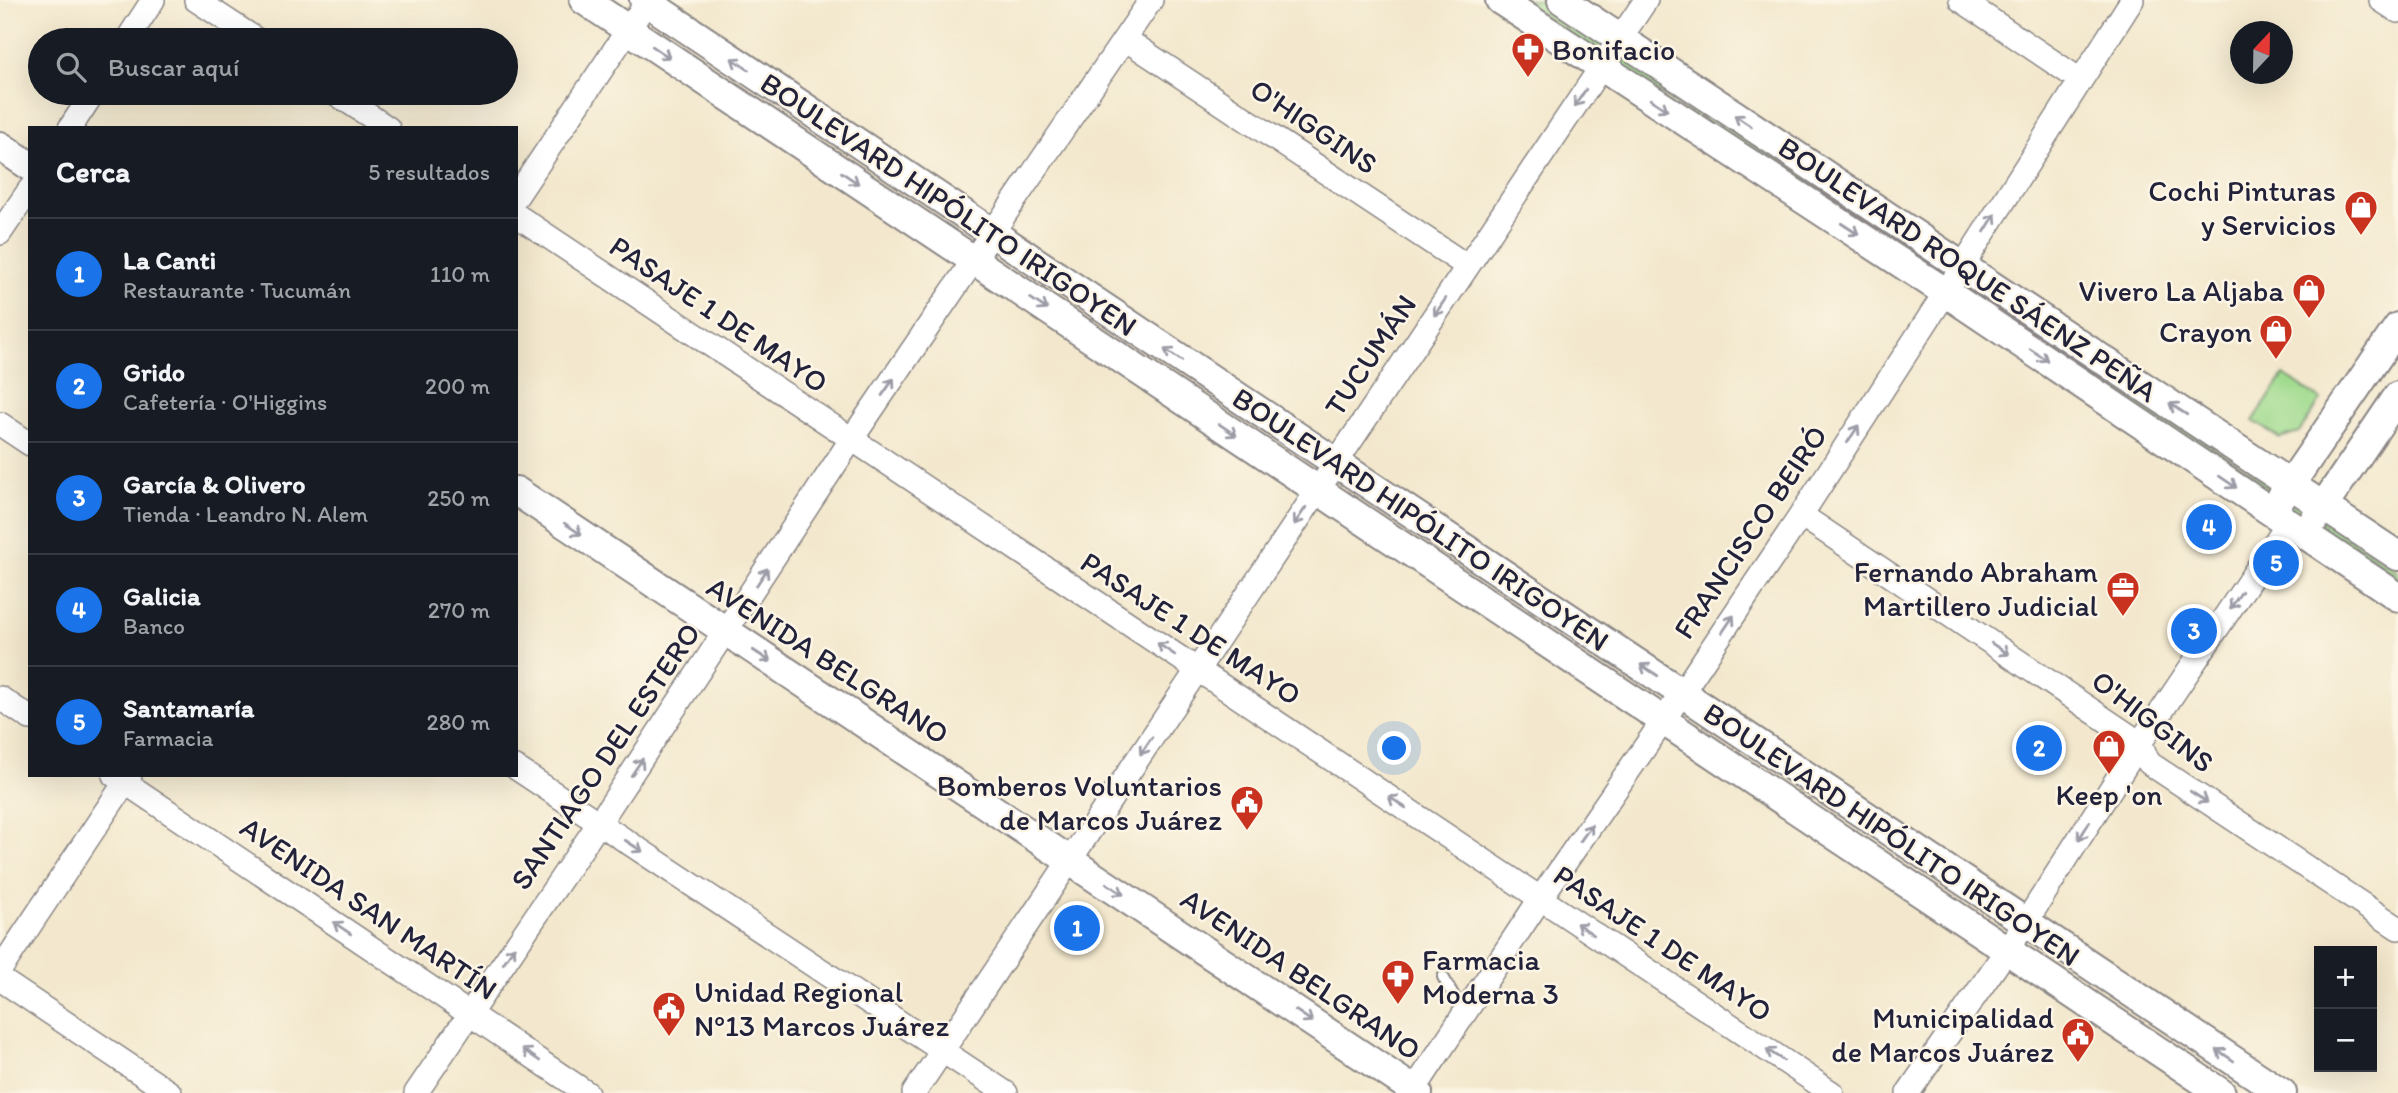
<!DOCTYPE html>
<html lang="es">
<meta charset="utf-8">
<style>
:root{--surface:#171b24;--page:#242831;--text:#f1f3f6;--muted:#9ea1a6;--line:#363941;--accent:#1a73e8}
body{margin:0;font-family:Itim,sans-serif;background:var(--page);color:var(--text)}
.controls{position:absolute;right:21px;bottom:21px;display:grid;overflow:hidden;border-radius:0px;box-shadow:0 7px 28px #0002}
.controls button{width:63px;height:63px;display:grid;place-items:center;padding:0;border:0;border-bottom:2px solid var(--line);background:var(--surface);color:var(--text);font:35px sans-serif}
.compass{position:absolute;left:2230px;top:21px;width:63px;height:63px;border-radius:50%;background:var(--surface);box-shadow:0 7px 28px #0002;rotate:22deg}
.you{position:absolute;left:1395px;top:749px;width:24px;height:24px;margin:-18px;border:5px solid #fff;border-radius:50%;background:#1a73e8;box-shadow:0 0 0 10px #1a73e833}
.badge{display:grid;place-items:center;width:46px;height:46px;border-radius:50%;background:var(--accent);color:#fff;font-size:23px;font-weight:700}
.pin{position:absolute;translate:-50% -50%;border:4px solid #fff;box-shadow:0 2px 7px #0006}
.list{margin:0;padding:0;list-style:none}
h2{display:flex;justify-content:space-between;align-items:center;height:91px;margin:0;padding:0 28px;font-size:30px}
h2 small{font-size:23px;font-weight:400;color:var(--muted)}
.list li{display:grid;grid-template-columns:46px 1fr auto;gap:21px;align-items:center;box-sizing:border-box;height:112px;padding:0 28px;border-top:2px solid var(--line)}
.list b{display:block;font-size:26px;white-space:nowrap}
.list p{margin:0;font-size:23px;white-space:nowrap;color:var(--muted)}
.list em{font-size:23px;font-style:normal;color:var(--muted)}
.icon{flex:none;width:38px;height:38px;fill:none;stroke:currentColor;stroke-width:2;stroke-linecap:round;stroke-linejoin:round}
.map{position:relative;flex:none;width:2398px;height:1093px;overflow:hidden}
.search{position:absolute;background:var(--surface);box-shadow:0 7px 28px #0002;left:28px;top:28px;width:490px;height:77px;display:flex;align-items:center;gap:18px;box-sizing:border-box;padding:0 24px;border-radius:38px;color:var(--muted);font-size:26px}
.panel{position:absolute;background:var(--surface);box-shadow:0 7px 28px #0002;left:28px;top:126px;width:490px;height:651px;border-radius:0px}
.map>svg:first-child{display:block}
.green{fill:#a0db8f;stroke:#617e65;stroke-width:2}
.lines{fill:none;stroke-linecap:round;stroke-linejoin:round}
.service-casing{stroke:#8a8584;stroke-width:14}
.minor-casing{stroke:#8a8584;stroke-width:26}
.tertiary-casing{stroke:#8a8584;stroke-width:32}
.service{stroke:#fff;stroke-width:10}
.minor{stroke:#fff;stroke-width:23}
.tertiary{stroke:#fff;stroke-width:28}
.oneway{stroke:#9c9ca7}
.labels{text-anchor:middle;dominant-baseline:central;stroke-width:5;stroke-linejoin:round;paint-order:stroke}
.poi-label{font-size:30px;fill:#22223b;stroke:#fcf5e5;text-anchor:end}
.street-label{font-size:30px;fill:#22223b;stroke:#fcf5e5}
</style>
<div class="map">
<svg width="2398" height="1093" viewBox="0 0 2398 1093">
<rect width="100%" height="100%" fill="#fcf5e5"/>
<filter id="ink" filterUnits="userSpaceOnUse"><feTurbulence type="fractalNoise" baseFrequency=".0143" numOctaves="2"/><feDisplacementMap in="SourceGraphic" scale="14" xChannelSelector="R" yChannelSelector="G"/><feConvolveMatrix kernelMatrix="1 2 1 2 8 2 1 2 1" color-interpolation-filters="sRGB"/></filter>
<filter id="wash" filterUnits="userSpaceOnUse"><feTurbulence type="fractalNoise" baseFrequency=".00686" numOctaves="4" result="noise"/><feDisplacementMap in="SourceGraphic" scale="28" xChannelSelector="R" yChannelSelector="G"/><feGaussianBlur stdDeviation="1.57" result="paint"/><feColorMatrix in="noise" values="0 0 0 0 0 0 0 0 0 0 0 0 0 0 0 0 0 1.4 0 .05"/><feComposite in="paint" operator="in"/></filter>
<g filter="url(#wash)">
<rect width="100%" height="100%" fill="#f3e8cd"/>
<!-- green -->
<path class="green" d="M1519 0H1542L2398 571V586Z
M2284 375 2321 400 2299 432 2280 438 2253 421Z"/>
</g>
<g filter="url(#ink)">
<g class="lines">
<defs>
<path id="service" d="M1443 977 1464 1014"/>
<path id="minor" d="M196 0 257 40
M1961 0 2080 80
M2381 0 2398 11
M1125 39 1467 266
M127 40 153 0
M335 93 388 128
M70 128 93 93
M516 197 648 0
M516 215 1832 1093
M0 233 30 189
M0 424 30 444
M1801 515 2140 743 2149 763 2398 928
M0 698 30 718
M516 768 1006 1093
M114 775 587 1093
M0 970 130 775
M0 979 170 1093
M416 1093 599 823 851 440 1151 0
M914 1093 1646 0
M1412 1093 1540 899 1663 721 1801 515 1962 267 2132 0
M1908 1093 2026 922 2140 743 2288 523"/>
<path id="tertiary" d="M584 0 2221 1093
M644 0C1189 366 1736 728 2282 1093
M1500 0 1945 292 2398 597
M1562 0 2398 556
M0 146 30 166
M516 491 1418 1093
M2281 498 2398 327
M2314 520 2398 396"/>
</defs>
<!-- service casing -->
<use href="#service" class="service-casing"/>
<!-- minor casing -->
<use href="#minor" class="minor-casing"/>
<!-- tertiary casing -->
<use href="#tertiary" class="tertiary-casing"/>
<!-- service -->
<use href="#service" class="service"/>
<!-- minor -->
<use href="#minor" class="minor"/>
<!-- tertiary -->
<use href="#tertiary" class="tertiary"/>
</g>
<!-- one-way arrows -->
<defs><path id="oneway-shaft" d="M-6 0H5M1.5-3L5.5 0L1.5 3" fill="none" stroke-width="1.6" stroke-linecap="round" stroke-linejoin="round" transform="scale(1.75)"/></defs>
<g class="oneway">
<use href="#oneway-shaft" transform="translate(661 52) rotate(34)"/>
<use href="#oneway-shaft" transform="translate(740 64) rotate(-146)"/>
<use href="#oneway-shaft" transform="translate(1580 98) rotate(124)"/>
<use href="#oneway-shaft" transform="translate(1659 105) rotate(33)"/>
<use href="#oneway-shaft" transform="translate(1743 121) rotate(-146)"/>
<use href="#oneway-shaft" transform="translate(850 178) rotate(34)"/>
<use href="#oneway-shaft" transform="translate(1990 223) rotate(-58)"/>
<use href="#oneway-shaft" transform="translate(1850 229) rotate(33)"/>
<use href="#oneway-shaft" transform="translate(1039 304) rotate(34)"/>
<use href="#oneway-shaft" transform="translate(1440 307) rotate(124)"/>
<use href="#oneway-shaft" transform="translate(1173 355) rotate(-146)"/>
<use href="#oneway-shaft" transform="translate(2039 355) rotate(34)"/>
<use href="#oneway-shaft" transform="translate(888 387) rotate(-55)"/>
<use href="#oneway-shaft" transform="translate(2178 409) rotate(-147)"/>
<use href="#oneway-shaft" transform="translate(1228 430) rotate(34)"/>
<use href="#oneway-shaft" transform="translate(1853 434) rotate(-57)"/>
<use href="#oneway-shaft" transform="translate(2228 482) rotate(34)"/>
<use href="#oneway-shaft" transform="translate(1300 516) rotate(124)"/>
<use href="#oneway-shaft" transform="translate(573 529) rotate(34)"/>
<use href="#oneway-shaft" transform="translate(762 577) rotate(-57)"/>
<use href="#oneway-shaft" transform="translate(2236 600) rotate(124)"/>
<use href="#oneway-shaft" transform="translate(1728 624) rotate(-56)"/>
<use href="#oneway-shaft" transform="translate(1166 649) rotate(-146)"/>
<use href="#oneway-shaft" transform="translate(2000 649) rotate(34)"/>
<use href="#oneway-shaft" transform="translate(762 656) rotate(33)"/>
<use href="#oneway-shaft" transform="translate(1649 670) rotate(-147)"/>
<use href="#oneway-shaft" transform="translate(1146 746) rotate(124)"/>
<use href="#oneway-shaft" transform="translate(637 767) rotate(-56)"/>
<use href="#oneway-shaft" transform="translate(2199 797) rotate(33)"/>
<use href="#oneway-shaft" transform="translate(1397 802) rotate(-146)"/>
<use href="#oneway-shaft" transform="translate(2084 831) rotate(122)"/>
<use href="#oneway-shaft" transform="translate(1586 833) rotate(-55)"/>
<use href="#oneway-shaft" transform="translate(634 846) rotate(33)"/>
<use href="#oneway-shaft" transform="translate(1115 889) rotate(34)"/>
<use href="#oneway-shaft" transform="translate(342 928) rotate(-146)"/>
<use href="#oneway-shaft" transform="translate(1585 929) rotate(-146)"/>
<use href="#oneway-shaft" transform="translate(509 955) rotate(-56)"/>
<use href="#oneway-shaft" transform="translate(1304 1016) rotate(34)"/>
<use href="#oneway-shaft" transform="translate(531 1055) rotate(-146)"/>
<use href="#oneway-shaft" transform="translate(1775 1055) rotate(-146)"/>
<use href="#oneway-shaft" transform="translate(2225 1055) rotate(-146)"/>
</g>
</g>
<!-- icons -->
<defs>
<symbol id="pharmacy-pin" viewBox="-11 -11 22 30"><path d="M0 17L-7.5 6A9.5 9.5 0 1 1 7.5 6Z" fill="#c8321e" stroke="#fcf5e5"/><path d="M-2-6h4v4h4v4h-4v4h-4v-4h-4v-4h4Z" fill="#fff"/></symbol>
<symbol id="shop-pin" viewBox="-11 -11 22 30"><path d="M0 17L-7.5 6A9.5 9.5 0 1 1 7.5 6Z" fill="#c8321e" stroke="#fcf5e5"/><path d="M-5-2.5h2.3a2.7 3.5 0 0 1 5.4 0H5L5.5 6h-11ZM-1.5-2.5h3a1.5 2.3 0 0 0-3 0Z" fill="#fff"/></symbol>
<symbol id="office-pin" viewBox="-11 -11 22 30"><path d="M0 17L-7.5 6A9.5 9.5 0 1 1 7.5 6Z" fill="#c8321e" stroke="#fcf5e5"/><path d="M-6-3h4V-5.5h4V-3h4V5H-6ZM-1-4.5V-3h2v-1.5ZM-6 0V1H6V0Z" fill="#fff"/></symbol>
<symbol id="civic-pin" viewBox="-11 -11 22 30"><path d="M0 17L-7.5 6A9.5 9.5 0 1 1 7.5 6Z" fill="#c8321e" stroke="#fcf5e5"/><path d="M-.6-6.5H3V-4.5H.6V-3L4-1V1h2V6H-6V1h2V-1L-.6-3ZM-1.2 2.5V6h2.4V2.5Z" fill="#fff"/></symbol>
</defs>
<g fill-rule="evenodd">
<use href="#pharmacy-pin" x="1509" y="30" width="38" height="52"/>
<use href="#shop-pin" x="2342" y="188" width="38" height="52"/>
<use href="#shop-pin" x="2290" y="271" width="38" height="52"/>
<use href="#shop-pin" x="2257" y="312" width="38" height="52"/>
<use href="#office-pin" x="2104" y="569" width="38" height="52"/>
<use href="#shop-pin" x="2090" y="727" width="38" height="52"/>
<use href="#civic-pin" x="1228" y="783" width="38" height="52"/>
<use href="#pharmacy-pin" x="1379" y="957" width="38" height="52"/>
<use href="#civic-pin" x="650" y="989" width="38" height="52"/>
<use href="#civic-pin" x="2059" y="1015" width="38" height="52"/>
</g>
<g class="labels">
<!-- poi labels -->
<g class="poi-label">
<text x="1552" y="49" text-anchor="start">Bonifacio</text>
<text x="2336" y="190">Cochi Pinturas<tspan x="2336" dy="34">y Servicios</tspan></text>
<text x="2284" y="290">Vivero La Aljaba</text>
<text x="2252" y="331">Crayon</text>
<text x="2098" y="571">Fernando Abraham<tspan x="2098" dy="34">Martillero Judicial</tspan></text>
<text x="1222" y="785">Bomberos Voluntarios<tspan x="1222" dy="34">de Marcos Juárez</tspan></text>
<text x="2109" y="794" text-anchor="middle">Keep 'on</text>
<text x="1422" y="959" text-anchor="start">Farmacia<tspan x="1422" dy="34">Moderna 3</tspan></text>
<text x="694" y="991" text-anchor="start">Unidad Regional<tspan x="694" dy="34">Nº13 Marcos Juárez</tspan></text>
<text x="2054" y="1017">Municipalidad<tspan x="2054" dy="34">de Marcos Juárez</tspan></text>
</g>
<!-- street labels -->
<g class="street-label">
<text transform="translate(1314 126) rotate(34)">O'HIGGINS</text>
<text transform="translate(949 204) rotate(34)">BOULEVARD HIPÓLITO IRIGOYEN</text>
<text transform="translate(1968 269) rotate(34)">BOULEVARD ROQUE SÁENZ PEÑA</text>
<text transform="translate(719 314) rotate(34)">PASAJE 1 DE MAYO</text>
<text transform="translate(1370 355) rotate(-56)">TUCUMÁN</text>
<text transform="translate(1421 519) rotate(34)">BOULEVARD HIPÓLITO IRIGOYEN</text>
<text transform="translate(1750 532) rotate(-56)">FRANCISCO BEIRÓ</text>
<text transform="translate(1191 628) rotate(33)">PASAJE 1 DE MAYO</text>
<text transform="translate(828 660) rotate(33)">AVENIDA BELGRANO</text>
<text transform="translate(2153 721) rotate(38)">O'HIGGINS</text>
<text transform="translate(605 756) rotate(-56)">SANTIAGO DEL ESTERO</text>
<text transform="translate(1892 834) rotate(34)">BOULEVARD HIPÓLITO IRIGOYEN</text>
<text transform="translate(369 908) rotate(34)">AVENIDA SAN MARTÍN</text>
<text transform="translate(1663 943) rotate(34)">PASAJE 1 DE MAYO</text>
<text transform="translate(1301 974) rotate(34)">AVENIDA BELGRANO</text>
</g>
</g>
</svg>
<div class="controls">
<button>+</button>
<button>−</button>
</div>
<svg class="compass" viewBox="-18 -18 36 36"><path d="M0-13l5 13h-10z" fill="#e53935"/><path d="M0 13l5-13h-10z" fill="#9ea1a6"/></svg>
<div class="you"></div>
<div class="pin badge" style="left:1077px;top:928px">1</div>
<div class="pin badge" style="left:2039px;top:748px">2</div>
<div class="pin badge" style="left:2194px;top:631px">3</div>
<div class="pin badge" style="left:2209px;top:527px">4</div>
<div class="pin badge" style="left:2276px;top:563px">5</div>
<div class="search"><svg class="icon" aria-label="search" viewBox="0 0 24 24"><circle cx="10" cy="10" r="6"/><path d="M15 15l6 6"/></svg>Buscar aquí</div>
<section class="panel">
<h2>Cerca<small>5 resultados</small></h2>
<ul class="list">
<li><span class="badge">1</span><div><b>La Canti</b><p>Restaurante · Tucumán</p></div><em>110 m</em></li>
<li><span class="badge">2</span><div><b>Grido</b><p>Cafetería · O'Higgins</p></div><em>200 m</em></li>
<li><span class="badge">3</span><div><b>García &amp; Olivero</b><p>Tienda · Leandro N. Alem</p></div><em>250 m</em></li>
<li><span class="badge">4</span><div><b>Galicia</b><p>Banco</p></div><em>270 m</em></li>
<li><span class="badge">5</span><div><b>Santamaría</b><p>Farmacia</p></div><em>280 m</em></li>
</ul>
</section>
</div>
